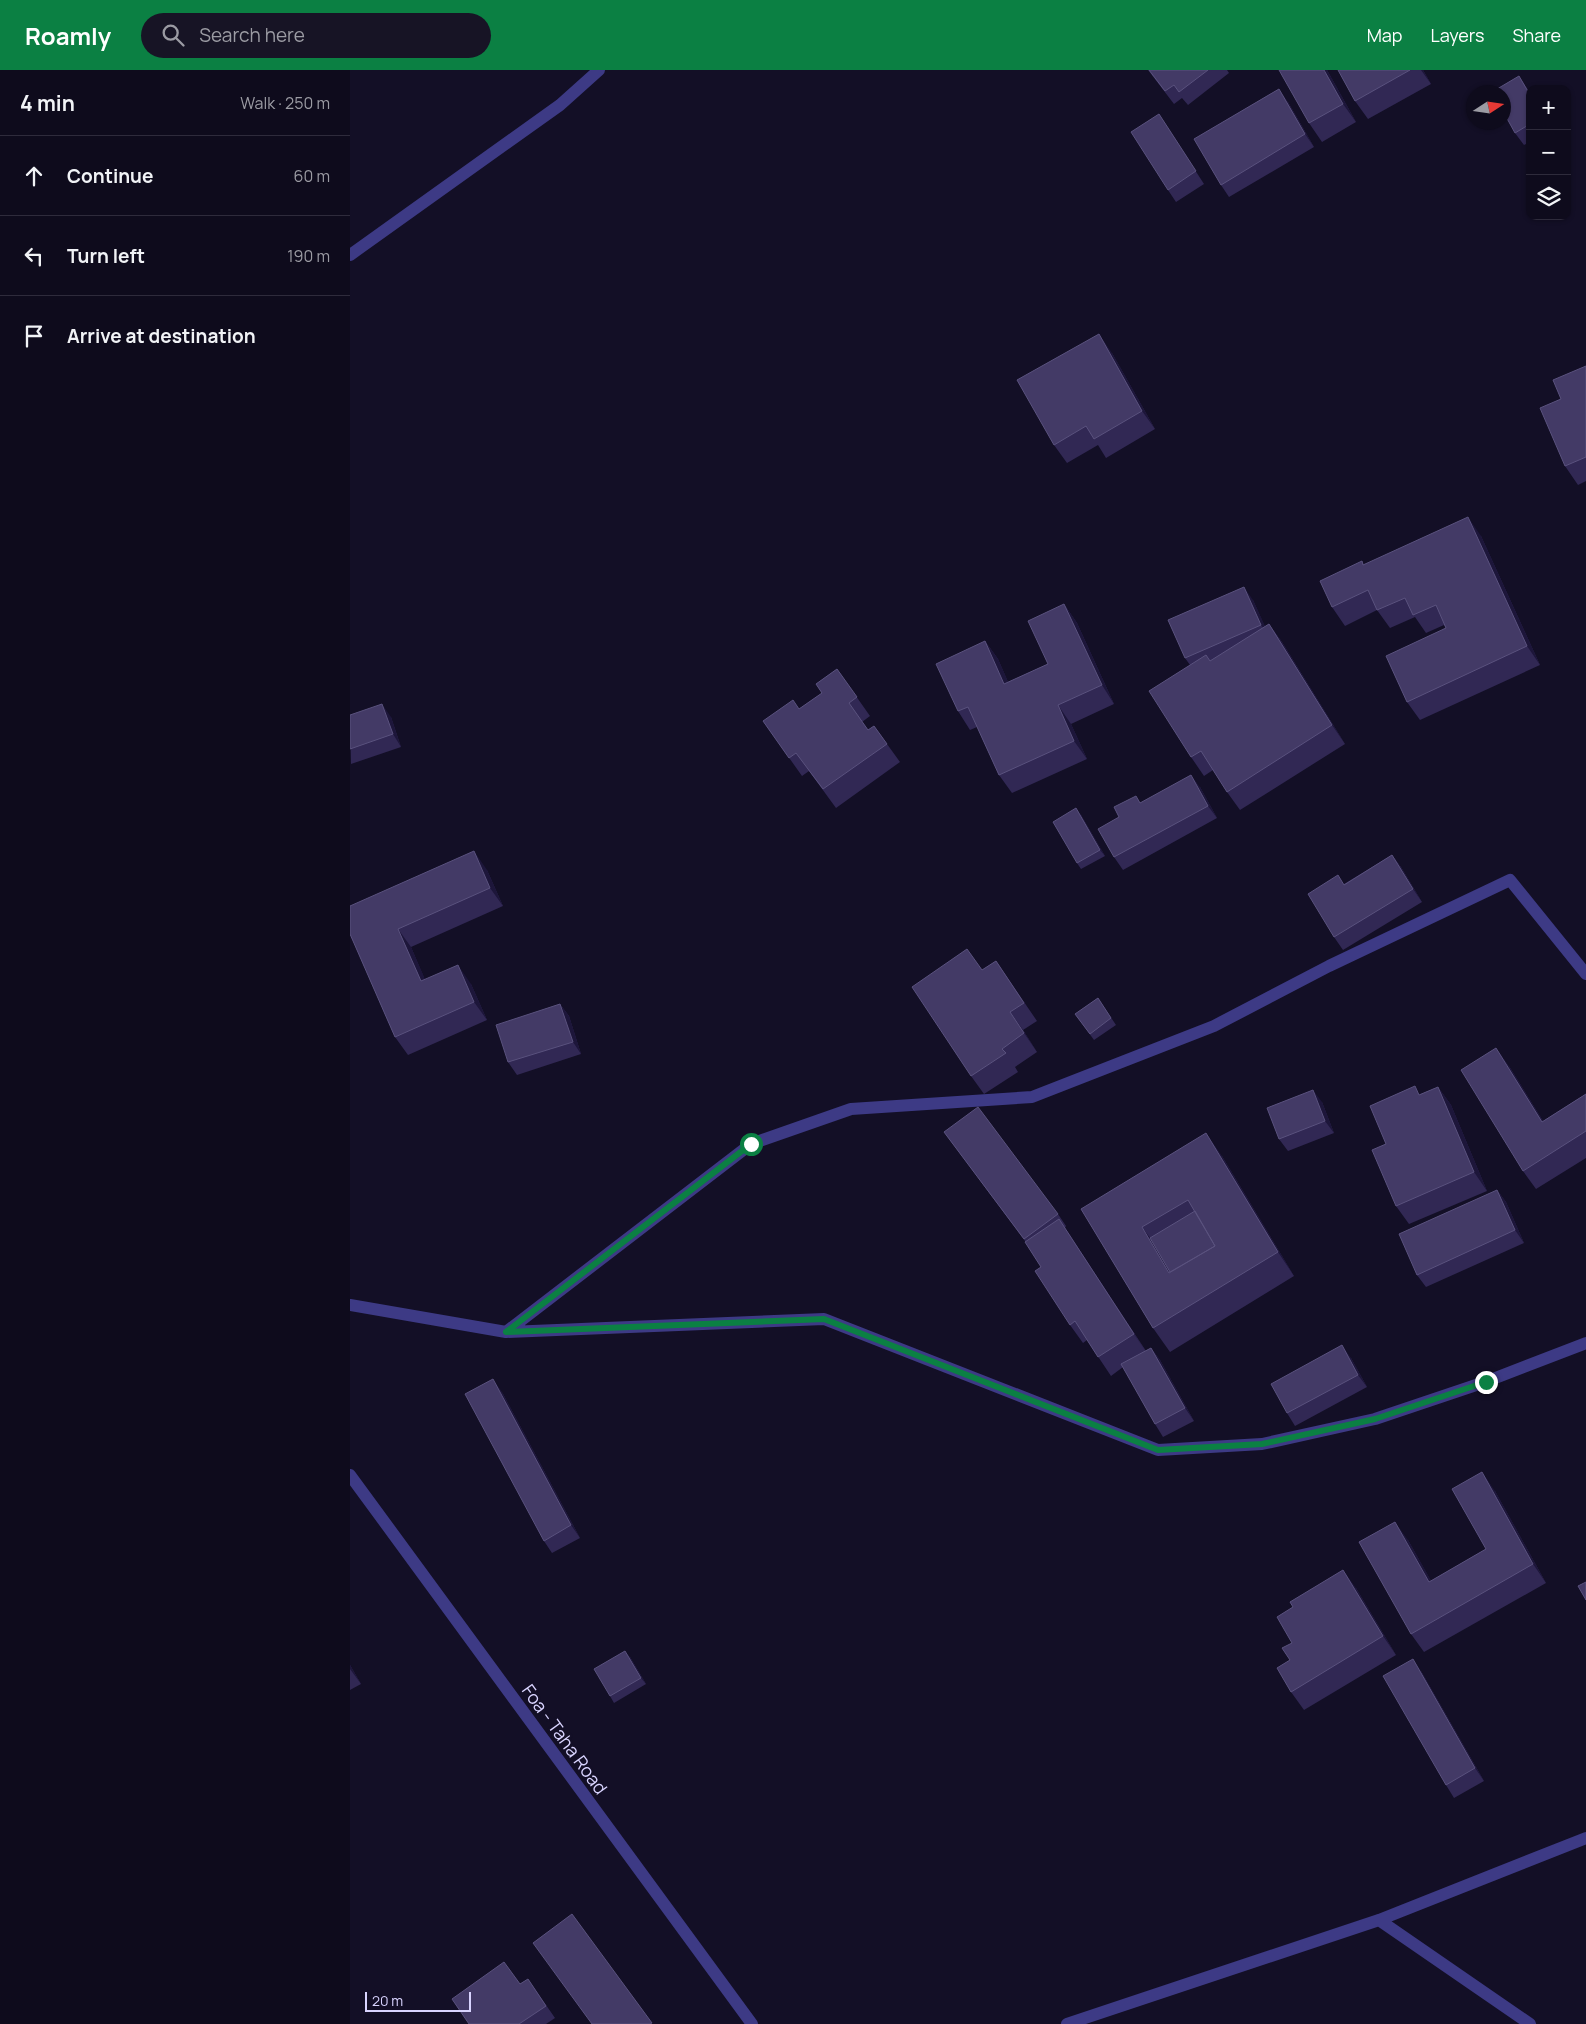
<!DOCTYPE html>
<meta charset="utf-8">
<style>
:root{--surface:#0e0b1c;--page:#171425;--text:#f1f3f6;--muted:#9b9ba3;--line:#2e2b3b;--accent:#0b8043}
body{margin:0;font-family:Manrope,sans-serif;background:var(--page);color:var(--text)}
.controls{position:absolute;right:15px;top:15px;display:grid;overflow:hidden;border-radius:10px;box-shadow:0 1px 4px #0004}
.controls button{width:45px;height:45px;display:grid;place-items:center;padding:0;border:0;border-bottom:1px solid var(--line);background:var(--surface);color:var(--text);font:25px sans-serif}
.compass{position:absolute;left:1116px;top:15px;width:45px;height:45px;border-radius:50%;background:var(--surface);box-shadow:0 1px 4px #0004;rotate:78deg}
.scale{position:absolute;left:15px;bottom:12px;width:106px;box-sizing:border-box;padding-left:5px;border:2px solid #d9d4ff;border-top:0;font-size:14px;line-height:18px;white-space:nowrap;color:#d9d4ff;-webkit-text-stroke:4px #130f26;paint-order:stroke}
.stop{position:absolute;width:15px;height:15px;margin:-11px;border:4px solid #0b8043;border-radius:50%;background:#fff}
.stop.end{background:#0b8043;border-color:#fff;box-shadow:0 1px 5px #0008}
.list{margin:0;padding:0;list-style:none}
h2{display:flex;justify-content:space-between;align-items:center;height:65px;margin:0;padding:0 20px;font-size:21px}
h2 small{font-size:16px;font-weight:400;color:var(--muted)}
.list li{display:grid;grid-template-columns:32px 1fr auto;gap:15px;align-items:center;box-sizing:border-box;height:80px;padding:0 20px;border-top:1px solid var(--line)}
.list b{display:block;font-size:19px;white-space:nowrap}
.list em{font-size:16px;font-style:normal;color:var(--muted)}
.icon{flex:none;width:28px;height:28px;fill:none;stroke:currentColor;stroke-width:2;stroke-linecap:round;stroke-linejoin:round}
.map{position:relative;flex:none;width:1236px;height:1954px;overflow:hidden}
header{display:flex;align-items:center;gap:30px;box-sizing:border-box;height:70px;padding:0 25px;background:var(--accent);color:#fff}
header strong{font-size:24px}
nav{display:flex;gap:28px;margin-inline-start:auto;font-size:18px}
.search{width:350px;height:45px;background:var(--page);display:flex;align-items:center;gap:12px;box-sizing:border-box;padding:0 18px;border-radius:28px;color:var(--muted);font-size:19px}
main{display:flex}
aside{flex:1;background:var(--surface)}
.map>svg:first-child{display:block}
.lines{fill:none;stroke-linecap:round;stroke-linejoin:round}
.minor{stroke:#3d3a85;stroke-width:12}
.tertiary{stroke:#3d3a85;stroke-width:12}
.wall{fill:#312854}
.shaded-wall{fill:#1d163a}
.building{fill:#433a66;stroke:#5a527e;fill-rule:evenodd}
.route{stroke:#0b8043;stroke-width:6}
.labels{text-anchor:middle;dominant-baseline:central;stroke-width:4.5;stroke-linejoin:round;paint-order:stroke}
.street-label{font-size:18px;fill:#d9d4ff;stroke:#130f26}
</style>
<header>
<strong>Roamly</strong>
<div class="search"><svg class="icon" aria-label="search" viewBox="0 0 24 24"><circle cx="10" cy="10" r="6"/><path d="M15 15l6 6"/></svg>Search here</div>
<nav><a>Map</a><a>Layers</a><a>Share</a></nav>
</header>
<main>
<aside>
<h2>4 min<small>Walk · 250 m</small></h2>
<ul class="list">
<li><svg class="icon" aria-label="ahead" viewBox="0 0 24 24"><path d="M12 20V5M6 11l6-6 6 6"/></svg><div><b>Continue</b></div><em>60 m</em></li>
<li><svg class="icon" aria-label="left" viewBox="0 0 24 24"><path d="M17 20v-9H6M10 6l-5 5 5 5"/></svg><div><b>Turn left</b></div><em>190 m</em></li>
<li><svg class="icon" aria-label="arrive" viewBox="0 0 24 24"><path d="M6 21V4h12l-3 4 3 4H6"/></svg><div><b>Arrive at destination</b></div></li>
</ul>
</aside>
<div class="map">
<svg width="1236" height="1954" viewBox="0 0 1236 1954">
<rect width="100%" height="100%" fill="#130f26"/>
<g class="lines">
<!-- minor -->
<path class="minor" d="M0 185 210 35 249 0
M0 1235 156 1262 474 1249 808 1380 912 1374 1025 1349 1135 1312 1236 1273
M156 1262 401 1074 501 1039 682 1027 864 956 979 896 1160 810 1236 904
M1029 1850 1180 1954
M717 1954 1029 1850 1236 1768"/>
<!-- tertiary -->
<path class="tertiary" d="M0 1405 402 1954"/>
</g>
<!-- wall -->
<path class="wall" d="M798 0H877L879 3 838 35 832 28 824 34Z
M977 0 1006 52 972 72 959 53Z
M988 0H1073L1081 14 1018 49 1005 31Z
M1169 6 1180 23V72L1174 75 1165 63Z
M938 32 964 77 879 127 871 115Z
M809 44 854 114 826 132 818 120Z
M762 283 805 359 756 388 748 375 717 393 704 375Z
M1236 296V411L1228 415 1215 396 1211 329Z
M1131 466 1190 595 1070 650 1057 632 1096 558 1094 555 1076 563 1065 547 1040 558 1027 540 995 556 982 537 1012 491 1014 495Z
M903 530 915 557 919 554 932 572 995 674 890 740 877 722 863 700 854 706 841 687 840 595 835 588Z
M714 534 727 553 764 634 721 654 737 689 662 723 649 705 627 657 620 660 608 641 635 571 648 589 658 612 698 594Z
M487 599 520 646 512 652 518 660 524 656 550 692 486 738 459 701 452 706 413 651 449 639 472 623 466 614Z
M0 645 41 647 51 677 1 694Z
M850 717 867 748 773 800 764 787 769 747 790 733Z
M731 745 755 786 731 799 727 793Z
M1042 785 1051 797 1072 832 993 880 984 867 994 814Z
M137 800 153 836 61 877 75 910 121 914 137 950 58 985 45 967 0 864Z
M646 891 687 951 673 960 687 982 665 997 668 1002 634 1024 621 1006 632 900Z
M748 928 766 955 744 970 725 944Z
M210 934 219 946 231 984 167 1005 158 992Z
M1159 996 1193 1051 1236 1024V1088L1186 1119 1173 1101Z
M1088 1017 1101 1035 1137 1121 1059 1154 1046 1136 1036 1074 1071 1024Z
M972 1032 984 1063 938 1081 929 1069Z
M594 1062 708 1144 716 1156 715 1158 796 1281 801 1278 810 1290 844 1351 813 1367 805 1354 773 1297 761 1306 737 1270 733 1273 720 1255 691 1197 675 1171Z
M872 1086 944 1206 820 1282 803 1258 731 1139Z
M1147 1120 1156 1132 1174 1173 1076 1217 1067 1205Z
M1001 1288 1017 1317 945 1356 937 1343Z
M152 1322 230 1468 202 1483 194 1471Z
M1145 1421 1196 1513 1074 1582 1061 1564 1058 1470 1081 1511 1136 1479Z
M1006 1518 1046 1585 954 1640 941 1622 940 1590 942 1573Z
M280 1587 296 1614 264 1633 260 1626Z
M0 1595 11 1614 0 1620Z
M1071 1601 1134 1711 1104 1728 1096 1715Z
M178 1909 205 1948 196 1954H119L170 1914Z"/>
<!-- shaded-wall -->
<path class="shaded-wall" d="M974 0H977L1006 52 993 34Z
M1071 0H1073L1081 14Z
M929 19 938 32 964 77 955 64Z
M749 264 762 283 805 359 792 341Z
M1118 447 1131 466 1190 595 1177 576Z
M894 517 903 530 920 567 911 555Z
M714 534 727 553 764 634 752 615Z
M919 554 932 572 995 674 982 655Z
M635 571 648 589 667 632 654 614Z
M32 634 41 647 51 677 43 664Z
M708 635 721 654 737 689 724 671Z
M841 705 850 717 867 748 858 736Z
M726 738 731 745 755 786 750 780Z
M124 781 137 800 153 836 140 818Z
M1042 785 1051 797 1072 832 1063 819Z
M48 859 61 877 84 930 71 911Z
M108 895 121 914 137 950 124 932Z
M210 934 219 946 231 984 223 972Z
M660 942 673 960 687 982 674 963Z
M1146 978 1159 996 1205 1070 1192 1052Z
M1088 1017 1101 1035 1137 1121 1124 1102Z
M963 1020 972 1032 984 1063 975 1051Z
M856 1063 872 1086 944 1206 928 1182Z
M1147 1120 1156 1132 1174 1173 1165 1160Z
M709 1149 722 1168 796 1282 784 1264Z
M792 1157 809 1180 827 1213 819 1203Z
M992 1275 1001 1288 1017 1317 1008 1305Z
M801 1278 810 1290 844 1351 835 1338Z
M143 1309 152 1322 230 1468 221 1455Z
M1132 1402 1145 1421 1196 1513 1183 1494Z
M1045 1452 1058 1470 1092 1530 1079 1512Z
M993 1500 1006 1518 1046 1585 1033 1566Z
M275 1581 280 1587 296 1614 291 1608Z
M1063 1589 1071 1601 1134 1711 1125 1698Z
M0 1595 11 1614 0 1599Z"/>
<!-- building -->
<path class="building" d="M799 0H858L829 22 824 15 815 21Z
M929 0H974L993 34 959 53Z
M988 0H1060L1005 31Z
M1169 6 1180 25V54L1165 63 1154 43V22H1142Z
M929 19 955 64 871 115 844 69Z
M809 44 846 101 818 120 781 62Z
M749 264 792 341 744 369 736 356 704 375 667 310Z
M1236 296V387L1215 396 1190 338 1211 329 1203 310Z
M1118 447 1177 576 1057 632 1036 586 1096 558 1086 535 1063 545 1055 528 1027 540 1018 520 982 537 970 511 1012 491 1013 495Z
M894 517 911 555 835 588 818 550Z
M714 534 752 615 708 635 724 671 649 705 618 637 608 641 586 594 635 571 654 614 698 594 678 551Z
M919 554 982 655 877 722 851 681 841 687 799 621 856 585 860 591Z
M487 599 507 627 499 633 518 660 524 656 537 674 473 719 446 683 439 688 413 651 443 630 449 639 472 623 466 614Z
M32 634 43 664 0 679V645Z
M841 705 858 736 764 787 748 759 769 747 764 737 786 726 790 733Z
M726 738 750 780 727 793 703 752Z
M124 781 140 818 48 859 71 911 108 895 124 932 45 967 0 864V836Z
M1042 785 1063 819 984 867 958 824 988 805 994 815Z
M617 879 632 900 646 891 674 933 660 942 674 963 652 979 656 983 621 1006 562 917Z
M748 928 761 948 740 964 725 944Z
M210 934 223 972 158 992 146 955Z
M1146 978 1192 1052 1236 1024V1061L1173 1101 1111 1000Z
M1065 1016 1069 1025 1088 1017 1124 1102 1046 1136 1022 1080 1036 1074 1020 1036Z
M963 1020 975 1051 929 1069 917 1038Z
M628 1037 708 1144 674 1169 594 1062Z
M856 1063 928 1182 803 1258 731 1139ZM838 1130 865 1176 819 1203 792 1157Z
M1147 1120 1165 1160 1067 1205 1049 1164Z
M845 1141 865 1176 820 1202 800 1168Z
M709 1149 784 1264 748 1287 725 1251 720 1255 685 1201 691 1197 675 1172Z
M992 1275 1008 1305 937 1343 921 1314Z
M801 1278 835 1338 805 1354 771 1294Z
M143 1309 221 1455 194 1471 115 1324Z
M1132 1402 1183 1494 1061 1564 1009 1472 1045 1452 1079 1512 1136 1479 1102 1419Z
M993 1500 1033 1566 941 1622 927 1598 940 1590 932 1578 942 1573 927 1547 943 1537 940 1532Z
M1236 1512V1530L1228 1516Z
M275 1581 291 1608 260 1626 244 1599Z
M1063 1589 1125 1698 1096 1715 1033 1606Z
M222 1844 302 1953 300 1954H242L183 1873Z
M154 1892 170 1914 178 1909 196 1936 169 1954H119L102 1929Z"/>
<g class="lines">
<!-- route -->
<path class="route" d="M401 1074 156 1262 474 1249 808 1380 912 1374 1025 1349 1136 1312"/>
</g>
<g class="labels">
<!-- street labels -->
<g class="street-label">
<text transform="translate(215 1669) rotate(54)">Foa - Taha Road</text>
</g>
</g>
</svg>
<div class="controls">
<button>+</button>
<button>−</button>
<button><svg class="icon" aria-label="layers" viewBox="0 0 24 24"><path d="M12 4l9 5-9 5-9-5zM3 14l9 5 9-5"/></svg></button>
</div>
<svg class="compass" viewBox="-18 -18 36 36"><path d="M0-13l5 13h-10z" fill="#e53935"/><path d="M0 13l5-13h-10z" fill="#9b9ba3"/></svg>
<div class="scale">20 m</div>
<div class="stop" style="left:401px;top:1074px"></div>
<div class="stop end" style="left:1136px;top:1312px"></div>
</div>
</main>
